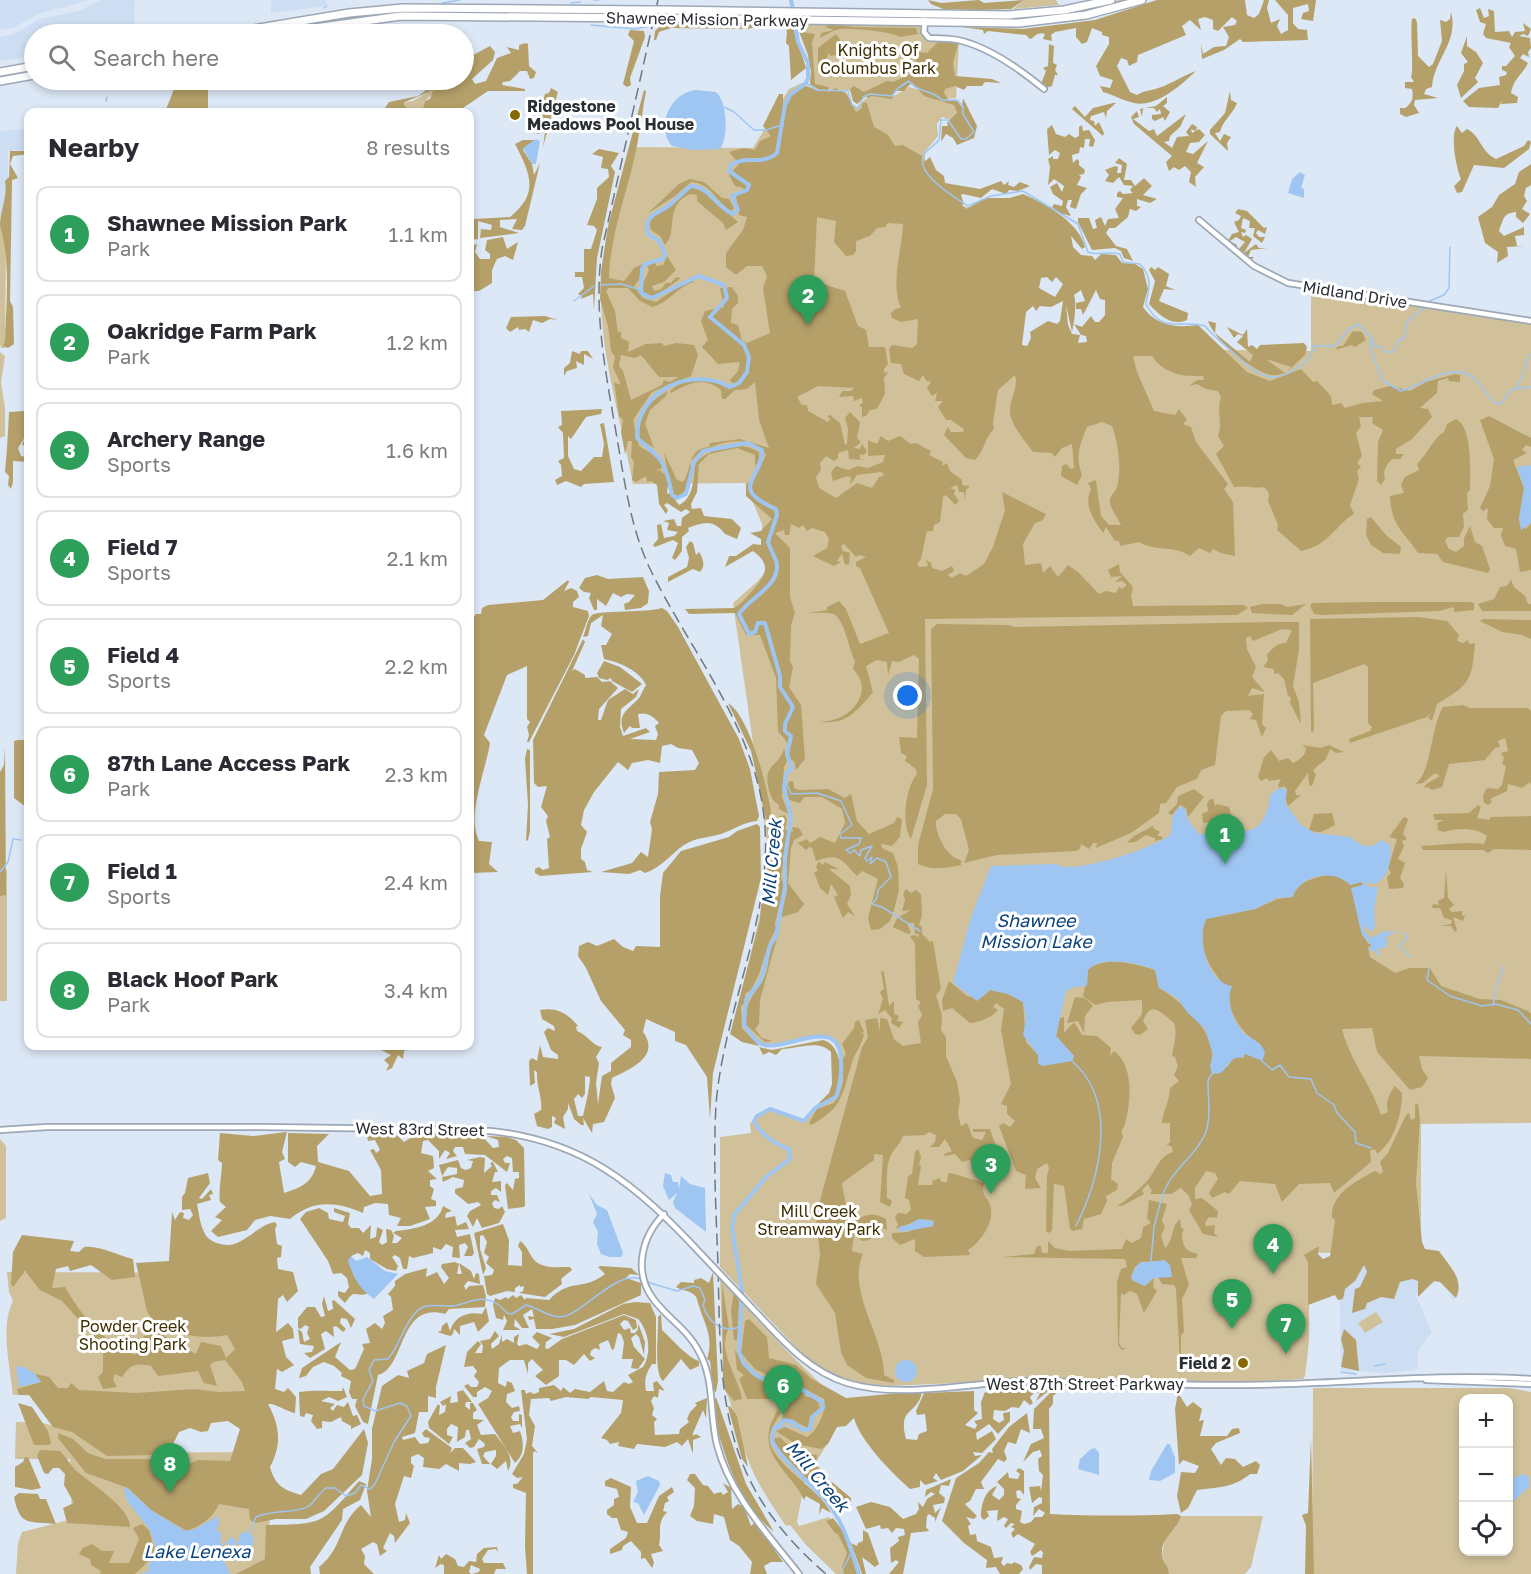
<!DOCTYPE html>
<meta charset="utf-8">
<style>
:root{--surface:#fff;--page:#f7f7f7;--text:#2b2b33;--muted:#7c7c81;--line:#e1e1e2;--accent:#ea580c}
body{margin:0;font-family:"Golos Text",sans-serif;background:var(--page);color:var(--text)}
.controls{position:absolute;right:18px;bottom:18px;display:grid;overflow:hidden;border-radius:12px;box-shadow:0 3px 9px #0003}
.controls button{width:54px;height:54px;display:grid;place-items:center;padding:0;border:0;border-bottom:2px solid var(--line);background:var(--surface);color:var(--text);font:30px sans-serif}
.you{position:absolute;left:908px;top:696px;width:21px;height:21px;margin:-15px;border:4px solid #fff;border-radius:50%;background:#1a73e8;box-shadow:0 0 0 9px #1a73e833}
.badge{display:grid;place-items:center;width:39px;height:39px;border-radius:50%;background:var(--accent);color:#fff;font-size:20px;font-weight:700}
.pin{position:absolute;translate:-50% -50px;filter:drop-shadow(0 2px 3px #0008)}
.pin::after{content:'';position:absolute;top:32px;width:21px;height:18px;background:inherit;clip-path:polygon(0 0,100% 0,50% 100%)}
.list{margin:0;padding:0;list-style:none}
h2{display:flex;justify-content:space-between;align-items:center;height:78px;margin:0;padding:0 24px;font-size:26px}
h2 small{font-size:20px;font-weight:400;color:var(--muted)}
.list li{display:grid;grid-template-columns:39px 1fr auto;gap:18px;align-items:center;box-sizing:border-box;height:96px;margin:0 12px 12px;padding:0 12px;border:2px solid var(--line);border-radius:12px}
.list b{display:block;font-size:22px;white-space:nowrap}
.list p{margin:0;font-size:20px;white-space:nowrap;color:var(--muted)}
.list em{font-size:20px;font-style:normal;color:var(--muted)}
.icon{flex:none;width:33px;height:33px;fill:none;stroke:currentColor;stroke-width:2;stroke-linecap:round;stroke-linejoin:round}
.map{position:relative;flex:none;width:1531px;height:1574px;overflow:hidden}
.search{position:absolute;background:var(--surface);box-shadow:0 3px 9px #0003;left:24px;top:24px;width:450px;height:66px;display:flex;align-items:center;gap:15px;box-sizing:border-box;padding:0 21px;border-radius:33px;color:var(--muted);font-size:22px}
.panel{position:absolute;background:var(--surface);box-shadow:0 3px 9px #0003;left:24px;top:108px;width:450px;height:942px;border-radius:12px}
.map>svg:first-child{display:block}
.built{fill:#cddef2}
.green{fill:#d0c19a;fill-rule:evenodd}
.forest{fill:#b5a069;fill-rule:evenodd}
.water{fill:#9fc6f3}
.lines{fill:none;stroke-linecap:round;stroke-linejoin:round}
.stream{stroke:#9fc6f3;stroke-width:1.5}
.river{stroke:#9fc6f3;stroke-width:4}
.secondary-casing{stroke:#9da8b6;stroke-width:8}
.highway-casing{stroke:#9da8b6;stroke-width:10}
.secondary{stroke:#fff;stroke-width:4.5}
.highway{stroke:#fff;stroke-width:7}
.rail{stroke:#707880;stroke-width:1.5;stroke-dasharray:12 6;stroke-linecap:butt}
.secondary-bridge-casing{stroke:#9da8b6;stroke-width:8;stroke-linecap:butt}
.highway-bridge-casing{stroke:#9da8b6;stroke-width:10;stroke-linecap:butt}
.secondary-bridge{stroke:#fff;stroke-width:4.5}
.highway-bridge{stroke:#fff;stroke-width:7}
.poi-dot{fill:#856801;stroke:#fff;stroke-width:2}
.labels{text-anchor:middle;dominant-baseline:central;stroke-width:6;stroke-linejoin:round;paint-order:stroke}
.street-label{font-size:16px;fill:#2a2e33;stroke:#fff}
.park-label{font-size:16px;fill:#3e2e00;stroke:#fff}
.poi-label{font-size:16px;font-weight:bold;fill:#2a2e33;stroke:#fff;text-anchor:start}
.water-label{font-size:18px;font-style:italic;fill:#0b447a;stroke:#fff}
</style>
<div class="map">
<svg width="1531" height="1574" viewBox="0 0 1531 1574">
<rect width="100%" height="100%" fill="#dce8f6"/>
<!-- built -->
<path class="built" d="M0 0H89L38 14 15 27 0 30Z
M101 0H135L134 29 129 34H34V56L0 61V37L14 34 40 19 82 10Z
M271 0H326L327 6 271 13Z
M28 129V150L8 151V217H0V131Z
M1437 1252 1457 1293 1453 1300 1444 1284 1439 1281 1423 1287 1416 1296 1432 1332 1418 1351 1417 1370 1386 1373 1341 1370 1339 1253Z"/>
<!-- green -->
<path class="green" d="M1024 0H1056L1059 5 1013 9Z
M1119 0H1135L1082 13 1032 20 928 18 1092 7Z
M393 10 580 11V14L385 15 325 22V19Z
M796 23 919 25 927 39 959 42 956 98 942 99 935 92 908 84 891 95 870 94 857 104 849 90 818 89 810 84 811 71 808 55Z
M802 83 816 91 847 93 851 103 857 107 870 95 892 97 909 87 934 94 942 101 956 100 957 111 950 120 942 117 937 124 938 136 925 152V181L950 203 970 208 1014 347 1311 351V290L1531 324V1123L1421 1124V1252L1309 1253V1341L1305 1376 1303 1379 1230 1383 1045 1379 889 1386 861 1383 837 1376 806 1358 720 1267V1137L751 1133 750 1123 770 1109 798 1121 804 1120 815 1108 836 1097C847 1067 848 1029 805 1038 794 1040 783 1046 773 1046 760 1046 744 1038 732 1035L765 893 768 848 733 603 758 581 768 568 762 548V524L745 483 633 484C622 425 603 364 601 304 598 252 616 197 630 147L753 148 789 89Z
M432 90 434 92 425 101 423 112H409L404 105 406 102 413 101Z
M0 226 6 243 5 348H1L0 344Z
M0 352 5 356 1 382 5 408V436L0 438Z
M0 870H7V1001H0Z
M0 1139 6 1146V1218L0 1221Z
M7 1272 256 1273 260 1398 13 1395C10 1367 0 1326 13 1301L9 1292Z
M720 1279 785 1349 831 1394 832 1436 805 1480 797 1522 799 1526 829 1517 852 1554 859 1574H836L806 1545 790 1525 786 1526C772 1505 757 1484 748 1460 738 1437 736 1411 724 1388Z
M1376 1312 1383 1322 1365 1333 1358 1323Z
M1313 1388H1509L1531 1392V1574H1312ZM1464 1398H1508V1552H1464Z
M16 1422 42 1423 71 1430 111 1453 269 1452 270 1574H16L18 1543 22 1532 72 1519 70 1459H15Z
M1181 1516H1263L1251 1567 1245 1574H1169L1162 1554 1166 1534 1175 1528Z"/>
<!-- forest -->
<path class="forest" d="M928 0 941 3 979 0 984 3 1024 0 1011 9 980 10 943 9 931 4Z
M1157 0H1245L1247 15 1254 18 1259 14 1264 0H1269L1267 8 1271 23 1280 19 1277 26 1281 34 1288 30V15L1275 0H1316L1313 21 1301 19 1303 13 1309 11 1308 4 1293 8V23L1298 29 1307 30 1308 40 1243 42 1240 39 1224 50 1202 59 1201 43 1203 54 1214 47 1226 46 1229 37 1223 27 1235 25 1237 21 1232 17 1218 31 1213 29V20L1205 17 1198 19 1201 30 1190 20 1182 26 1186 35 1138 55 1137 62 1129 66 1127 60 1121 58 1117 66 1130 92 1137 95C1143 91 1148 91 1155 89 1168 86 1182 76 1196 71 1181 85 1156 108 1134 103 1124 101 1114 95 1103 92L1100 86 1110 88 1113 80 1100 76 1096 66 1109 44V37L1102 35V32L1092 28 1087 42 1082 44 1076 37V28L1055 32 1051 35 1052 41 1043 39 1045 34C1036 31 1035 38 1030 39L1026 35 988 31 984 34 983 30 962 27 1023 29 1095 20Z
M1480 8 1484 18 1489 16 1488 9 1494 11 1495 32 1509 31 1512 37 1515 32 1525 31 1523 23 1531 29 1528 36 1523 34 1519 36 1530 38 1531 48 1528 52 1529 57 1523 54 1520 58 1528 63C1523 74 1513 79 1511 93L1518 97 1517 103 1501 104 1503 99 1498 108 1469 107 1463 101 1479 88 1500 85 1499 77 1506 75 1507 72 1502 70V66H1506L1515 56 1509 47 1511 43 1486 38 1483 34 1486 24 1480 22 1476 10Z
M1451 12C1459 42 1434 59 1432 87L1426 89 1424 94 1438 98 1415 100 1414 105 1419 113 1406 117 1400 114V108H1405C1412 103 1414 98 1412 89L1405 88V82H1414L1411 77C1414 70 1410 32 1412 19L1415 18 1417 22 1418 56 1429 67 1433 64 1442 41 1440 20 1446 22 1450 19Z
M784 22 793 23C794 40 802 51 806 68L791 80 789 46 786 43 787 32Z
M698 23 751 25 756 27 747 29 671 28 659 32 656 40H654L655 31 661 25Z
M796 23H801L802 32 815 34 812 43 815 84 829 87 828 92 835 88 846 93 856 112 861 109 863 102 867 103 874 127 888 135 895 146 903 145 922 156 924 162 930 157 936 170 944 176 945 183 980 189 1001 181 1004 185 1009 181 1008 185 1014 187 1020 182 1030 186 1018 191 1009 190 1006 194 992 189 981 198 963 194 961 195 964 204 962 205 966 209 986 198H1010L1023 194C1046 204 1079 222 1085 247L1082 249 1071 236 1073 247 1081 255 1092 256 1095 260 1101 254 1116 255 1122 263 1135 264 1143 269 1148 289 1143 307C1156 326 1177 328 1198 325L1247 372 1270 381 1301 369 1313 382 1317 381 1331 396 1332 405 1341 403 1345 408 1362 403 1383 401 1372 394 1374 390 1390 386 1410 391 1426 382 1455 374 1460 375V382L1449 381 1448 378 1438 381 1437 393 1420 408 1428 409 1432 417 1412 439 1396 449V454H1404L1400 459H1392C1385 467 1383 470 1385 479L1381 485 1377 481 1378 442 1383 430 1372 423 1373 417H1359L1361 426 1356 433 1362 456 1357 463 1361 467 1357 471 1359 479 1350 505 1354 514C1334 526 1330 545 1301 551L1277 530 1278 525 1268 501 1269 493 1264 487C1253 489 1246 485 1234 487L1216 454 1224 446 1218 436C1223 423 1216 411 1221 398L1218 391 1206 389 1197 384 1189 386 1197 380H1204L1203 376C1183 377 1164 374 1152 356H1133L1137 372 1154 411 1175 415 1179 409 1187 420 1183 424 1191 427 1196 442 1228 484 1224 489 1233 502 1235 556 1221 553 1213 549 1210 553 1199 548 1190 556C1175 545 1155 552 1139 542L1120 546 1119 541H1115L1106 527 1103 533C1094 520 1083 505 1091 489L1088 483 1096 480 1101 516 1109 525H1121C1117 517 1109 507 1110 499 1111 495 1116 491 1117 487 1122 469 1118 443 1112 426L1102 422 1087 427C1080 444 1075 457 1082 475L1077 485 1061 476 1062 466 1066 464 1071 469 1074 468 1072 444 1062 448 1055 457 1052 453 1033 452C1026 442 1011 425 1010 413 1009 400 1019 387 1015 375L998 390 993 422 994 429C985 437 985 450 975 460L966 458 944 435 948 427 951 432H963L964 429 951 420H946L938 407 943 401H935L937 393 932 396 927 388 931 382 926 381 923 375 919 381 904 374 901 364 891 363 889 349 892 345 912 348 917 344 918 319 901 322 892 318 891 313 895 309 901 308C890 283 902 251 903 224L888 223 885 227 877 228 870 236 856 241V251L853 255 846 256 834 242 836 221 817 217 814 281 845 291 858 326 866 330 869 347H885L888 364 884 369V373L888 372 884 378 885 394 877 409 870 410 866 416 862 417V407L859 405 863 403 862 398 854 401 853 396 839 397 842 391H851L854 388 818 386 797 397 802 405H807L808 411 828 422 830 419 827 416 830 415 840 423 845 445 847 444 848 429 845 418 850 412 860 422 857 438 861 442 854 448 860 449 862 444 867 451 864 455 860 454V459L864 460 849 459 848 450 838 453V458L834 461 826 456 820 463 821 470 816 477 819 488 836 498 857 483 872 488 879 477 885 475 881 472 857 475 850 485 851 478 848 476 833 481 831 472 836 466 848 470 858 466 868 468 883 462 885 455 868 456V440L877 444 881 436 888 441 900 436 911 444 916 443 931 451 929 455 943 462 942 466 947 463 950 471 962 480V485L970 486 966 490 965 500 964 492H959L957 485 950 488 955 490 954 494 959 501 955 505 946 495 943 497 940 522 934 525 933 531H927L921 559 917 564 920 567 928 566 926 560 931 563 932 568 942 571 952 566 954 571 948 575 952 578 960 573 966 576 984 564 993 547 1005 510 1002 492 1046 514 1043 520 1035 523 1023 544 1025 565 1041 563 1043 573 1050 566 1058 577 1068 565 1078 572 1099 594 1106 591 1116 593 1119 587 1122 589 1127 585 1122 581 1115 582 1122 576 1111 577 1108 570 1119 564 1120 572 1133 587 1131 595 1133 606 1244 605 1248 608 1237 615 925 619 927 785 911 839C901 824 905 788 917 774L916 769 905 761 907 756 901 753 899 737 917 738 919 659 914 655 899 662 892 661 888 676 887 662 877 660 866 666 873 692C858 710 845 727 819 721 847 724 877 693 853 669L855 661C849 650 844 617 833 614 826 612 816 613 808 613L827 610V607L839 601 846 609 860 644 889 633 860 568 856 566V562L866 557 859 555 856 557 844 544 841 546 843 551 850 553 849 564 845 565 842 554 837 561 841 562 834 566 813 556 827 548 829 539 825 532 812 528 807 531 803 525 799 528 791 524 789 535H785L784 530 775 533 790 548V597L795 613 791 625 790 661 793 667 789 687 801 705 805 759 796 770 794 761 788 759C790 746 787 740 778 732L776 678 760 635H746L735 613 689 614 685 609 734 608C741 604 746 598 752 591 766 575 772 565 753 551L725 567 729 556H736L753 544 761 545V539L750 533 761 531 772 519 746 496V485L755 476 766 455C749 430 707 443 690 462 693 474 690 491 678 497L672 494 671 485H668L667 494 670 493 679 505C694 498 694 477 695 462 713 448 738 439 759 452L760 460 755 466V455L737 448 709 454 699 464 697 492 691 504 692 509 701 508 704 516 732 519 741 528 737 539 725 534C713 519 704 522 688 528L689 531 682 537V551L675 560 672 558 678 543 673 540 655 547 653 545 658 539 657 525 661 524 664 538 674 536 678 532 667 530 669 523 663 521 674 519 677 526H681L682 518 690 512 686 509 681 512 667 503 664 505 668 510 666 514 659 504 657 485 651 481 647 482 646 476 636 482 632 480 634 462 631 457 632 441H628L625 454 621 432 623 420 619 416 614 382 621 385 613 367 615 357 611 351 608 326 600 299 601 272 608 226 644 90 646 91C642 112 640 134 635 155 626 196 610 236 609 278L624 281 634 268 643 264 639 280 634 286 643 298 656 302 692 277 694 282C678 286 669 303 652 307L640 301 628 288H609L606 291 615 311 618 333 621 331V338L629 342 628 352 646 344 662 343 664 346 676 343 694 345 698 355 691 376 652 392 633 420 639 446 659 458 662 468 654 471 660 470 664 474 667 469 664 453 677 480 683 482C692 470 687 448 709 447L710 443 740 439 769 448 759 420 755 382 747 389 735 390 725 399H722L721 390C705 376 688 383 671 393L670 391C687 375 711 379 730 388L735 386 730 380 738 371 740 362 718 364 702 347 708 340 701 321 705 311 724 307 720 288 732 287 738 296V303L732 309 731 323 738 325 742 341 747 343 770 333 763 288 767 276 762 266H747L736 275 726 267V253L743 230 747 217 739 215 736 196 744 188 735 186 729 175 739 164 729 152 744 148 755 150 760 141 771 136 763 126 779 94H783V105H786L792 95 806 86 822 92 810 84 811 71 808 55ZM1047 277 1052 282 1056 277 1063 284 1055 297 1039 288 1041 278ZM1081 290 1085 301 1076 303V309H1081L1083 315 1096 290 1100 299 1105 300V315L1099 322H1095L1091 316 1082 327 1074 324 1081 335 1086 336 1087 342 1078 343 1080 335 1072 334 1068 325 1066 305 1072 332C1074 323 1077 304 1074 295ZM1063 301 1060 321 1057 324 1048 321 1030 332 1031 338 1027 346 1022 345 1026 312 1033 306 1036 311 1040 306 1051 307ZM621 355 635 358 641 355 659 377H678L670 382 664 380 662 385 631 400 623 371 619 366Z
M831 24 854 27 916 28 918 34 900 37C894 32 845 26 836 30 831 32 824 36 820 38L821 33 834 30 825 27Z
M630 30 644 31 645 37 630 78 631 85 627 87 623 84 634 41 628 35Z
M836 34 842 43 836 55 831 56 829 53 825 61 836 68 841 62 842 69 837 74 818 64V48Z
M1467 36V46L1476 52 1483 63 1475 78 1478 82 1461 98 1457 85 1464 71V64L1468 62 1461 53Z
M938 42 958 44 953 63 955 76 992 79 1001 83 985 82 982 86H967L964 90 955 86 945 89 944 93 949 101H957L962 107 963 98 977 126 974 138 957 145 953 138 946 134 941 142 942 126H948L947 123 957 112 954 105 924 96 912 82 904 91H895L892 99 872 96 868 98 866 96 857 104 853 101 850 89 854 86 864 92 887 81 893 82 915 72H920L923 69 914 66 918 56 910 54 911 51 927 53Z
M526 43 528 44 529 66 536 72 534 78 530 79 527 71H520L510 81 503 82 502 85 525 89V91H488L457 112H422L425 101 430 99 433 90 405 102 404 105 411 112H393L385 108 389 102 418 96 440 80H464V60L490 46 495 52 493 60 472 79 475 84 486 81 497 58 511 53 507 47 519 50V45Z
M1049 44 1054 46 1053 63 1057 65 1055 70 1058 75H1055L1052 86 1046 88 1041 84 1046 71 1043 68 1048 66Z
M199 88 208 90V112H165L174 89Z
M551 88 558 92 543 147 545 132 537 134V121L545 94 549 93Z
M1230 91 1231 100 1237 103C1233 114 1222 121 1220 132L1215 133 1220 141 1224 134 1231 137 1227 143 1228 151 1210 134V130L1225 113Z
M1167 97V103L1163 106 1170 112 1165 121 1163 117 1155 121 1152 119V115L1161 114 1160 109 1157 112 1154 108H1143L1142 117 1140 109 1156 106Z
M1113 103H1116L1107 111 1106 118 1104 112 1091 116 1090 120 1094 121 1095 126 1099 122 1104 133 1103 136 1072 109 1075 106 1085 117 1093 108Z
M1137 111 1139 117 1133 119 1149 131 1154 129 1157 136 1186 114 1180 127 1170 136 1169 141 1164 142 1172 148 1177 137 1189 136 1186 132 1192 124 1197 127 1196 131 1191 129 1192 133 1199 129 1205 135 1199 142 1190 143 1186 152 1193 154 1208 141 1197 163 1204 167 1195 177 1196 187 1189 182 1191 172 1185 166 1179 170 1174 167 1169 171 1166 162 1172 156 1134 124 1131 117Z
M1052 125 1056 134 1065 137 1069 134 1075 138 1079 136V127L1082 125 1083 131 1089 130 1095 140 1093 147 1089 146 1090 139H1085L1084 148 1080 147 1079 153 1072 155 1073 163 1077 159 1079 161V165L1085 170 1084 174 1079 175 1081 177 1077 185 1087 188 1081 194 1076 209 1070 207 1072 200H1068L1066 207 1071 216 1059 213 1052 207 1054 204 1062 206 1063 201 1053 194 1050 187 1057 183 1062 192 1064 186 1054 179 1048 185 1050 167 1048 159 1053 156V159H1058L1060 153 1055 150 1049 155 1047 129Z
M1457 126 1462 133 1467 129C1480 135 1481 152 1496 159L1524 146 1528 140 1531 142 1529 149 1504 168 1474 165 1462 192 1457 193 1454 186 1461 179C1456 168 1450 136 1457 126Z
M523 140H535L523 150 532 164 534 175 540 163 525 226 522 230 512 229 517 219 500 220V227L519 233 480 238 481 229 491 230 492 225 478 221V239L470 240 473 219 510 217C540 193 530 173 515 144Z
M599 149 619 153 611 166 615 172 597 258 594 310 593 294 581 299 582 296 578 294 584 288 582 277H575V272H584V249H591L597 230 594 226 587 225 597 199V188L609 177 608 169 601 168 603 157 592 154Z
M10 151H28V154L13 156 10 164 18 178 12 180 10 301 13 307 14 344 8 348 3 346 5 341C6 305 11 261 0 226 0 211 8 196 5 181L9 177Z
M1119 158 1127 164 1124 180H1131L1135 186 1144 178 1152 186 1143 195 1157 199 1150 203 1137 199V206L1141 207 1136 211 1130 209 1128 217 1115 228H1109L1106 233 1116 246 1127 249 1133 261 1124 258 1121 251 1115 248 1092 250 1078 222V218H1089L1093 229 1097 228 1095 220 1101 217 1105 226 1108 219 1119 218 1115 209 1123 198 1117 197V193L1120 191 1123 194 1133 193 1130 190 1133 186 1124 185 1119 177 1113 183 1105 181 1109 175 1105 170 1115 166 1118 167 1117 173H1121L1122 165 1115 163Z
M1531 164V185L1526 188 1524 196 1527 201 1522 209 1530 214 1523 223 1516 217V212C1503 213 1503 220 1499 231L1504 236 1524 227V235L1515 236 1517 246H1525L1507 247 1508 256 1497 263 1498 252 1485 243 1478 217 1492 207 1499 195 1515 184 1519 172Z
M690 179 704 182 722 198 729 199 734 208 731 211C716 202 711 183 691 182L675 196 647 214 679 184Z
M691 187 703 191 738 222 726 230 723 223 697 201V195L690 194C663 207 679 231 665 245L660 236 651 230 649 223 657 212 669 207Z
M1238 209 1247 211 1264 228 1267 227 1265 234 1258 230 1256 233 1259 237H1265L1262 243 1253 236 1255 228H1249L1250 221 1243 218 1241 228 1246 230 1245 233 1241 232 1243 237 1246 235 1252 239 1244 253 1256 244 1259 248H1267L1251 250 1248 257H1254L1250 261 1242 255 1239 249 1245 242 1236 237 1230 241 1237 245 1236 248 1228 241 1232 234 1239 232 1234 222 1239 220 1241 216 1235 213Z
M503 237 507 249 518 242 513 260 505 256 497 259 492 270V283L479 291H470V246L477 244 475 252 480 259H490V254L485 250 487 240Z
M667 256 676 270 664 282 652 286 654 291 661 289 666 283H671L676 277 681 278 656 296 645 295 642 286 649 270 647 266 656 262V266L663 265Z
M1151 267 1155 270 1158 267 1169 274 1166 286 1175 290 1164 289 1159 301 1188 313 1187 320C1172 327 1159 315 1149 304L1155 281 1149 270Z
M545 316 558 320 550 319 542 323 533 320 529 332 525 329 519 330 518 327 510 332 506 328 511 317Z
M1208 321 1216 323 1215 333 1250 362 1253 355 1237 342 1243 336 1238 334 1234 338 1227 327 1243 335 1247 329 1248 347 1252 345 1257 349 1260 345 1304 343 1307 347 1305 355 1287 372 1291 367 1266 359 1285 373C1281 374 1275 376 1271 375 1252 371 1214 340 1208 321Z
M1353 331 1362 332 1366 340 1355 347 1351 345 1335 350 1338 346H1343Z
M572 351 580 354 581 351H588L593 359 584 354V365L576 361 577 368 567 371 564 376V368L570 363Z
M668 391 665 397 650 410 645 424 654 448 640 439C637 417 648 401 668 391Z
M28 407V446L22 445 25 437 18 448 21 456 28 457V462L13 461V482L11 489 8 485 9 476 5 472C7 451 8 434 9 412L25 411Z
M602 409 601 414 586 417 571 439 568 436V456L574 469 581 471 594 457H602L604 444 600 424 604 423 614 482 584 484 581 487 566 481 557 485 555 480 562 476 561 465 558 461 564 458 563 433 558 427 562 425 561 411Z
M1489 416 1531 438V447L1526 445 1522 450 1527 453 1513 460 1524 488 1519 519 1526 529 1531 523V570L1520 572 1516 549 1505 546 1501 535 1503 528H1494L1487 519 1488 508 1483 511 1480 508 1490 486 1494 459 1480 420Z
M1456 419C1473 428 1470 472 1470 490L1467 493 1468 510 1463 514 1464 527 1459 537H1448L1445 541 1449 549 1456 552 1464 546V538L1470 526 1475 542 1482 546 1490 569 1488 573 1443 562 1437 554 1418 553C1403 530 1392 528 1390 496L1404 493 1401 485 1405 477 1419 470 1417 464C1427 455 1433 438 1444 432L1447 424Z
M1371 517 1386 535 1401 547 1400 554 1383 553 1371 545 1366 535 1367 519Z
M690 541 693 543 696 555 699 552C703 559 706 565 700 572L693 569 668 582V577L687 567 689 558 686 547Z
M597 575 608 579 643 577 649 591 648 603 641 608 625 610 624 604 629 602 635 595 627 594 621 597 613 593 606 606 597 599V610H594L589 598 591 593 584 592 579 588 585 578Z
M568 580 569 582 564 591 571 588 577 591 579 597 573 602V607L588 611 589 616 574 655 529 742H527L529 735 527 727 530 722 527 719V666L507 675 484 735 490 743C486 770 466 815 479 841L492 842 489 864 498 872 472 873 470 877 471 621 476 614H481L482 608 488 605 543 600Z
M1511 580 1514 587 1525 596 1528 604H1531V611H1482L1478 604 1494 599 1500 587 1507 586Z
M1372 602H1470L1474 603V610L1454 612V607L1439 611 1322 615 1314 614 1310 606 1312 603Z
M1262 604H1281L1287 607 1306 604 1292 615 1252 613 1250 607Z
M662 608 667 611 678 627 739 739 750 769 759 816 757 821C743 822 733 830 721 834 708 838 696 837 684 845 671 854 661 868 645 873L640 870 629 874 601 872 632 863 641 852 648 857 652 829 650 822 658 794 659 772 695 770 699 763 692 750 678 748 671 744 662 746 660 763 648 760 632 763 628 770 618 762 594 792 584 810 581 825 587 832 581 849V859L585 862 587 870 593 872 540 876 535 873V869L539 867 543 870 549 868 547 839 550 837 546 821 548 816 541 807 547 786 538 787 534 783 533 740 583 639 585 642 572 671 575 669 585 675V678L597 677 602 682 610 681 618 688 599 709 598 720H601L608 700 625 689 633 694 639 689 636 697 621 709 620 727 623 736 646 728 650 732 630 739 656 740 658 734 655 726 659 723C653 716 647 712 638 714L640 728H632L630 726 624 733C616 714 628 710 639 698 642 694 643 689 646 685 640 671 619 662 604 659L601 645H606L612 634 601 626 603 615 591 623 588 636 583 637C586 630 587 620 592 615 598 610 648 613 662 608Z
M1418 617 1447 621 1459 635 1457 641 1463 643 1468 640 1469 644 1475 643C1472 681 1470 684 1437 704L1432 721 1428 718 1431 713 1427 717 1350 743 1349 739 1370 731 1372 727 1368 723V667L1364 664 1313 683 1314 728 1313 732H1311L1310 619Z
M1483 619 1531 620V639L1522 635 1502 632 1480 621Z
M1277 622H1299V650L1293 686 1299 702 1301 724 1290 703 1291 697 1288 696 1284 679 1278 673 1274 674V669L1263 667 1268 661 1267 654C1274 648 1276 643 1286 643L1292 630 1282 629 1253 641 1250 636 1246 638 1247 649 1256 667 1252 677 1265 692 1252 688 1248 696 1264 694 1262 724 1266 728 1262 737 1256 720 1250 719 1253 714 1249 710 1226 711 1221 716 1215 765 1201 770 1197 779 1177 787 1166 803 1160 804 1159 813 1131 833 1096 848 1097 843H1093L1089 849 1081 844 1080 849 1075 851 997 855 964 863 969 850 961 819 956 814H945L936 821C935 834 947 858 961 860V865C947 868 931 871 918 864V845L933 789 931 629 937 624 1009 625 1014 627Z
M604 661 620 667 642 684 632 692 612 681 611 678 607 680 599 678 597 673Z
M728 703C751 717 769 794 772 819L767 823 751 751Z
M1463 705 1470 708H1528L1531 711V786L1530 782 1522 788 1508 784 1507 791 1490 799 1492 802 1488 805 1484 803 1483 795 1487 788 1498 789 1502 785 1506 766 1502 764 1504 758 1501 753 1508 751 1505 738 1498 741 1500 747 1495 748 1485 760 1449 764 1442 787 1432 790 1428 787 1424 788 1426 784 1440 776 1435 773 1423 783 1415 784C1431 775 1430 729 1443 707Z
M18 740H28V806L26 807 14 798V741Z
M1302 745 1321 748 1329 745 1344 752 1336 753 1330 749 1326 759 1313 770 1316 775 1312 786 1309 785 1308 773 1295 791 1296 795H1301L1288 806 1285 798 1287 789 1284 786 1279 788 1278 785 1281 779 1269 781 1267 778 1261 781 1258 777 1264 757 1271 750 1279 761 1288 758 1293 763C1301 759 1305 756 1306 748Z
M5 747 6 895 0 896V772L4 765Z
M784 748 787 762 784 767 782 797 789 814 779 809V805C773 801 771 798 769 790 762 763 778 769 784 748Z
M527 749 530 750V831L528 840 526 841 528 805 525 759Z
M790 781H793L794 788 799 790 828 789 845 798 851 794 857 821 869 834 894 823 897 817 902 819 900 837 892 846 881 844 882 848 893 853 898 867 899 890 894 910 890 921 880 929 871 930 868 918 878 879 862 871 857 876C841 860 840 852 816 861L812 848 809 847 806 850 798 843 807 839 810 843 820 837 835 843 845 823 842 809 822 797H804L800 803 789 800 786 786Z
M1194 789 1204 797 1188 817 1186 808 1180 805 1172 815 1168 813 1177 804 1178 796Z
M1210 799H1213L1215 806 1217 804 1229 807 1232 817 1222 820V813L1216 823 1215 815 1213 822 1203 823 1202 814 1208 811 1207 804Z
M1478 805 1481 807 1477 818 1489 820 1491 817 1531 816V850L1494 849 1488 853 1483 850H1423L1421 846C1442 845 1464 841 1484 844L1487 836C1475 827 1458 828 1444 832L1438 830 1437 823 1444 820H1435L1433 814 1469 813Z
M1332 813 1335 825C1325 830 1321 835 1309 830L1314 814Z
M785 815 787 820 785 829 788 831 781 877 784 886 775 924 776 929 769 942 759 974 751 990 745 994V1003L741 1006 742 1028 759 1046 742 1042 730 1034 760 920 761 905 766 899 770 840 767 828 770 823 774 826 773 862 778 846 779 816Z
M1404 817 1408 819 1403 834 1407 839 1402 841 1404 846 1398 859 1405 863 1400 878 1404 884 1403 888 1389 889 1387 877 1391 873 1388 868 1397 839 1389 837Z
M757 824 760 827 761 878 713 1073 710 1119 707 1077 686 1045 675 1041V1032L646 1019 643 1032C661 1056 631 1069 612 1078L611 1084 615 1098 604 1122 593 1124 592 1133 583 1118 584 1125H581L574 1119 568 1103V1109L563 1117 565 1129 554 1123 556 1118 552 1116V1127L548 1129 537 1126 534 1114 541 1110C543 1100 536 1085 537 1072L534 1070 535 1083 530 1086 529 1061 532 1058 537 1061 540 1045 543 1057 558 1059V1055L551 1050 544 1032 548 1028 555 1031 554 1026 542 1019 540 1010C557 1007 567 1013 578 1026L576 1027 577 1031C588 1035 591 1045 602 1047L596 1057 599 1063 596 1083 598 1104 602 1076 611 1071V1063L631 1047V1040L623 1035 625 1030 601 1001 586 968 578 956 579 946 588 942 597 946 614 939 623 947 633 951 636 946 660 947V896L663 873 681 851 729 837 737 831ZM585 1076 590 1077C590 1088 585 1106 583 1116H578L574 1099 578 1094 582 1098 585 1094Z
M1154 825 1153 828 1160 832 1157 836H1161L1163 839 1155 841V838L1146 835 1135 842 1127 843C1133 834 1144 832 1154 825Z
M792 827 799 828 803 835 794 840 791 848 788 883 804 904 798 912 782 917C781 907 787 896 787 889 787 869 786 851 790 831L793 832Z
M819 861 822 865 825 862 839 869H829L850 886 851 895 847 904 855 916 848 912 843 918 834 897 838 895 831 884 828 895 820 888 814 872 818 871 816 867Z
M1446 870 1448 898 1454 905 1449 909 1452 912 1462 911V916L1465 915 1463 921 1453 917 1457 930 1455 932 1451 926H1441L1451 924 1452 920 1444 918 1440 908H1432L1433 904 1439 905 1438 901 1444 898Z
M1336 875 1348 883 1362 882V885L1352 889 1360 927 1368 944 1375 940 1380 942 1368 947 1370 957 1395 973 1409 968H1430L1441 986 1480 999 1501 1000 1528 1011 1531 1014V1059L1419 1056 1422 1069 1428 1078 1422 1087 1410 1090 1377 1052 1372 1028 1342 1029C1350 1061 1371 1084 1381 1115L1388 1112C1385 1102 1389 1094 1395 1086L1402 1093C1402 1114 1395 1141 1377 1154L1375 1149 1370 1151 1371 1162 1334 1193 1330 1183 1299 1184 1282 1202 1275 1184 1240 1181 1229 1194 1225 1192 1212 1198 1209 1193 1218 1179 1215 1173 1206 1171 1195 1188V1199L1202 1198 1218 1211 1217 1218 1209 1217 1205 1223 1206 1226 1215 1225 1214 1233 1218 1237 1203 1234 1189 1210 1192 1205 1189 1196 1181 1188 1171 1194H1150L1152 1191 1148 1184 1142 1190 1144 1194 1122 1206H1117C1129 1199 1139 1189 1148 1180 1157 1169 1159 1156 1173 1152L1172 1147 1166 1144 1170 1143V1123H1162C1162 1113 1170 1101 1170 1088L1179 1081 1174 1075 1178 1066 1175 1057 1172 1056C1173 1046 1177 1038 1175 1027 1174 1020 1171 1022 1167 1017 1156 1008 1150 1004 1143 1021L1148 1029 1140 1035 1135 1034 1131 1028 1142 1014V1000L1107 1002 1095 1005 1083 996C1085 987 1087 980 1088 970 1103 955 1137 964 1155 970L1159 988C1181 1000 1222 1037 1210 1066L1227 1067 1234 1058 1248 1053 1252 1039C1238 1027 1228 1011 1229 992 1213 970 1193 949 1206 919L1255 909 1277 899 1292 897C1298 880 1320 875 1336 875Z
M906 889 911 893 916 890 921 894 922 915 919 925 922 927V934L930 942 933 941 941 989 936 995 942 1015 941 1030 946 1037V1056L957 1082 960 1099 958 1114 961 1126 967 1123 973 1138 982 1140 986 1132H973V1129H990L996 1147 991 1145 987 1148 989 1156 991 1149 1000 1152 992 1171 981 1175 973 1169 970 1160 962 1162 955 1154 945 1156 944 1154 952 1151 945 1139 939 1147H930L935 1142 936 1135 929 1132 925 1135 903 1136C900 1145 896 1146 892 1153 885 1166 887 1184 887 1198L892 1201 890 1207 880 1202 883 1155 874 1154V1160L842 1183C843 1193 848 1206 845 1215L854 1222C865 1213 874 1212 886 1219L887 1230 882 1228 874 1230 870 1240 862 1241 854 1234 852 1251 863 1254C846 1291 885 1338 884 1375L894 1380V1383L866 1378 847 1365 841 1352 835 1313 816 1284 820 1255 816 1215 862 1047 868 1037 865 1020 877 1018 880 1031V1018L887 1019 894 1039 903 1046 921 1043 918 1022 922 1015 918 1006 921 1002 916 999 915 944 910 936 916 935 918 938 919 934H915L914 923H907L911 933 908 934 893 927 897 918 911 910 902 911 905 900 903 894Z
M777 938 760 1000 759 1024 755 1029 762 1038 772 1041 765 1042 745 1024C744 996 763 989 767 969 770 957 768 947 777 938Z
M881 971 884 972 889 1006 894 1001V1014L899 1016 897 1021 903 1022 899 1028 891 1023 892 1019 885 1010 878 1014 883 999 880 992 884 989Z
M949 981 967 996 981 998 990 990 1008 994 1023 1002 1026 1042 1038 1055V1063L1042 1066 1072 1060 1074 1056 1056 1036 1060 1018 1064 1017V1033L1074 1022 1082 1035 1097 1036 1111 1048 1110 1056 1114 1051C1134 1065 1131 1102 1125 1124 1123 1130 1120 1130 1123 1137L1112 1163 1111 1179 1118 1184 1117 1190 1106 1196 1107 1201 1101 1214 1084 1219 1082 1229 1073 1231 1070 1229 1064 1186 1054 1184 1052 1230 1049 1233 1046 1231 1047 1175 1049 1168 1047 1163 1037 1169 1035 1178 1041 1188 1025 1189 1026 1175 1016 1171 999 1126 1003 1123 1010 1127 1015 1121 1007 1114V1106L1001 1104 1011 1084 1001 1030 1004 1009 996 1003 993 1007 998 1010C992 1017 981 1022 970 1023L952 1008 943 1011 942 1000Z
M1075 997 1085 998 1093 1006 1085 1016 1084 1033 1078 1021 1067 1023Z
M859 1020 864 1032 860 1033 864 1034C863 1043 856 1051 853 1060 842 1092 845 1107 811 1125L809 1123 817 1109 834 1103 839 1095 843 1082V1058L846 1054 842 1044 854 1028 855 1022Z
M823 1040C843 1045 843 1079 836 1093 832 1100 822 1102 816 1106L829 1093 832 1084 831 1052C818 1039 798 1049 782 1049L776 1055 769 1052 763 1055 759 1047 772 1050Z
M383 1046H407L409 1048 404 1051 403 1059 398 1055 392 1068 386 1071 389 1065 384 1060 391 1055 381 1050Z
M1418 1103 1420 1119 1416 1183 1422 1242 1425 1249 1439 1251C1449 1266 1465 1279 1456 1298L1440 1282 1434 1281 1418 1297V1281L1412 1279 1400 1282 1394 1299 1381 1297 1367 1303 1365 1309 1352 1313 1355 1289 1360 1287 1367 1272 1364 1265 1355 1281 1345 1289 1343 1299 1338 1300 1335 1295 1308 1305V1262L1304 1255 1319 1246 1318 1254 1323 1259 1330 1256 1335 1220 1332 1218C1330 1194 1356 1181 1375 1171L1381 1174 1383 1171 1380 1162 1388 1153 1406 1115 1409 1113 1411 1120 1415 1118V1105Z
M287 1132 282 1152 285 1159 279 1162 284 1193C300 1188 312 1183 316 1166L301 1162 295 1167 288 1162V1133L329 1134 317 1146 318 1162 349 1171 370 1196 382 1194 381 1170 370 1150 374 1149 376 1153 380 1150 375 1140 368 1141 367 1136 371 1134H396L404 1142C422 1128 456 1134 481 1135L493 1148 499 1147 498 1140 486 1136 507 1137 516 1140 524 1148 525 1205 524 1207 508 1209 505 1185 507 1183 513 1190 515 1179 519 1178V1172H513L512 1158 507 1156 503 1159 505 1163H510L507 1172 485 1155 465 1154 463 1147H455L453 1151 457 1156 446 1159 450 1153 445 1150 439 1159V1151L428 1140 423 1141 421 1153 433 1156 434 1168 428 1171 437 1179 430 1180V1186L434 1189 431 1199 436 1201V1206L425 1207 430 1219 410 1226H397L401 1218 389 1215 388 1204 375 1203 364 1207 363 1213C336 1202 314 1199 290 1219L270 1216 255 1220 247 1230 218 1237 211 1231 222 1220 215 1217 226 1207 220 1202C218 1189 222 1176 222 1163L218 1160 220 1133 253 1136Z
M918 1149 921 1157 919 1164 921 1166 918 1185H933L932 1181 939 1178 942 1182H947L948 1174 951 1173 984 1183C980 1198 990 1196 991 1210 993 1225 979 1243 968 1250L970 1255 924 1257 915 1251V1239L900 1245 892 1238V1233L908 1232 919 1226 932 1227 931 1220 922 1219 895 1229 898 1225 895 1217 898 1213 906 1214 911 1210 909 1200 905 1198 908 1176 912 1174 915 1152Z
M480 1157 485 1158 484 1173 492 1166 490 1163 493 1162 498 1172H495L492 1182 501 1181V1192L496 1188 491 1191V1195H497L500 1202 495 1200 492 1203 494 1208 499 1209 502 1206 505 1212 499 1223 482 1228 477 1218 473 1227 467 1216 470 1211 481 1205 478 1202 468 1204 455 1193V1189L463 1187 464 1180 453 1177 443 1182 442 1177 457 1174V1168L448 1167 442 1176 439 1165 458 1160 461 1168 466 1170 471 1168 473 1161 467 1160Z
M208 1173 210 1183 199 1198 202 1199 211 1189 213 1194 209 1195 211 1200 197 1204C199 1213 200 1224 204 1232 208 1243 227 1248 237 1243 252 1237 259 1225 275 1222L277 1225 275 1229 277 1244 282 1246 281 1257 277 1258 278 1269 293 1272 298 1291 287 1302 283 1295 278 1299 276 1332 288 1323 293 1329 294 1338 282 1341 286 1357 294 1365 282 1372 277 1369 275 1389 284 1392 288 1388 296 1397 295 1413C285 1411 276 1403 268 1404 280 1426 282 1444 270 1467 275 1485 283 1490 301 1495L321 1474 333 1469 364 1429 368 1443 362 1475 324 1511 306 1519H276L256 1523 250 1520 249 1509 219 1504C213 1518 202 1525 187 1531L151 1510 128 1488 86 1473 58 1438V1433L73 1439 88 1453 105 1459H157L185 1466 198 1460 230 1461 240 1429 228 1421 211 1423 208 1431 201 1432 190 1428 179 1432 170 1450 158 1451 151 1455 107 1456 72 1432 53 1427 29 1395H19L17 1389 41 1382 35 1374 49 1377 58 1388H68L71 1383 79 1390 136 1393 195 1389 218 1392 245 1391 242 1382 225 1360 213 1362 210 1365 217 1386 204 1383 198 1371 158 1376 151 1366C135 1363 131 1364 122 1377L115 1374 113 1380 117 1387 103 1389 98 1377 103 1372V1348L98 1341 62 1301 40 1290 25 1271 13 1287 11 1284 13 1252 22 1235 74 1241 70 1251 79 1252 84 1247C100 1245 116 1255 133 1259L135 1277 112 1280 91 1265 70 1271 68 1266 56 1269 52 1288 65 1287C82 1317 104 1342 135 1355L144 1336 160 1332 170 1340H185L187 1349 196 1354 201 1342 221 1346 226 1358 235 1349 227 1335C202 1340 181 1334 157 1328L147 1311 136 1263 169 1261 172 1212 175 1220 180 1212 184 1213 183 1218 189 1220 193 1215 190 1209 182 1210V1197L185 1193 188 1178Z
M1149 1200 1167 1204 1162 1220 1165 1227 1161 1236 1165 1248C1174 1240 1171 1226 1180 1219L1181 1227 1184 1230 1182 1233C1183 1246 1184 1251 1198 1254L1196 1258H1181L1189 1285 1182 1299 1184 1332 1181 1335V1380L1176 1289 1174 1285 1162 1284 1158 1277H1171L1157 1261 1141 1262 1134 1268 1132 1280 1145 1286 1154 1278 1153 1287 1157 1291 1144 1313 1137 1294 1130 1291 1124 1295 1121 1293 1119 1343 1122 1348H1127L1122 1350 1118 1345 1117 1282 1121 1269 1127 1267 1125 1259 1003 1257 1034 1254 1037 1246H1041L1042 1253H1048V1241L1055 1248 1069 1251 1122 1249 1126 1239 1132 1243 1141 1238 1143 1227 1151 1223 1147 1218Z
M443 1206 452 1211 446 1213 445 1218 455 1216 457 1226 466 1222 469 1229 455 1230 457 1237 470 1234 474 1253 472 1256H464L468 1247 465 1243 459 1245 460 1258 452 1257 453 1247 446 1244 441 1250 433 1247V1253L413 1258 409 1256 407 1269H403L400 1258 395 1255 392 1257 398 1266 396 1271 387 1269 370 1259V1253L365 1250 363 1256 358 1253 351 1256 367 1294C352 1297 356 1288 345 1303L338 1296V1291L345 1293 349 1287 347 1278 341 1273 333 1274 328 1261 300 1219 306 1212 319 1208 328 1213 329 1219 343 1222 345 1216 334 1212V1208L350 1213 348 1224 351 1228H359L363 1233 371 1225 370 1239 376 1237 377 1227 383 1230 379 1242 382 1245 387 1242 386 1229 391 1230 394 1236 392 1243H397L402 1238 393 1233 396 1231C414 1229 438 1226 443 1206Z
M503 1224 509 1240 508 1265 522 1266V1252L518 1246 520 1241C528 1246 529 1255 535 1261 544 1269 559 1267 570 1267L572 1270 561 1279 562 1284 545 1297 519 1293 523 1291 524 1286 520 1287V1285L515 1288V1292L507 1291 490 1296 487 1294 484 1276 492 1275 494 1270 486 1263 489 1257 484 1253 487 1242 483 1235 480 1236V1249L486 1268 483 1275 474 1233Z
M455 1262 459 1264 457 1274H462L459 1263 471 1271 474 1279 476 1273 479 1274 480 1284 468 1281 464 1286 466 1290 469 1286 483 1285 486 1296 485 1307 449 1309 445 1314C398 1301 406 1368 378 1375L368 1424 363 1422 355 1406 357 1399H352L349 1392 351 1381 341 1376 342 1373 334 1366 324 1362 313 1367 306 1376 299 1378 302 1368 341 1342 335 1357 350 1370 355 1369 364 1349 362 1344 370 1343 366 1329 375 1323 382 1329 385 1323 383 1316 393 1310 391 1297 388 1294 395 1286V1281L405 1274 427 1268 426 1277 437 1272 444 1284 449 1278 441 1267 442 1264Z
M601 1266 631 1268 639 1275 630 1274 626 1278 641 1283V1295L575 1325 552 1329H536L534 1319 529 1320 528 1316 534 1317 532 1309 523 1315 529 1328H522L515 1319 514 1326 521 1330H503L507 1321 504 1315 503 1320 496 1318 493 1305 495 1298 500 1300 506 1297 508 1299 513 1295 516 1298 521 1295 525 1300 526 1298 549 1300C569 1278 584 1291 605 1274L598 1267Z
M713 1272 718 1381 716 1392 713 1391 710 1361 707 1359C714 1338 705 1325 699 1306 697 1301 698 1297 693 1294 688 1290 682 1291 676 1287L681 1282 694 1283V1280L701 1278 709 1283Z
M722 1283 729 1328C716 1352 739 1376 742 1399L734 1401 725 1390 723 1376Z
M734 1292 739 1301 737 1341 734 1340 731 1310Z
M324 1296 328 1311 333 1309 332 1301 334 1300 355 1319 351 1328 347 1319 341 1318 340 1323 346 1329 343 1332 336 1326 333 1327 334 1337 326 1331 321 1334 325 1349 310 1358 304 1353 312 1352 314 1346 300 1344 298 1329 302 1332 304 1342 310 1339 307 1333 309 1327 305 1325 301 1329 298 1328V1318L307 1307H315L321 1317 325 1316 322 1304Z
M635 1302 650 1303 656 1317V1364H652C646 1374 644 1378 646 1391H654L653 1383 657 1381 665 1391 659 1389 658 1398 654 1396 651 1401 654 1408 652 1415 657 1419 654 1422 655 1435 679 1434 680 1429 689 1422 687 1419 690 1412 697 1405 695 1403 707 1398 706 1418 703 1410 693 1433V1436L696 1434 701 1437 693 1440V1454L688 1439 682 1446 677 1442 665 1447 637 1444 634 1449 618 1446 619 1442 610 1444 607 1440 601 1438 621 1413 623 1400 591 1397 588 1399 566 1397 551 1401 549 1398 531 1399 529 1415 535 1426 532 1446 538 1453 534 1451 533 1454V1574H527L525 1547 526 1493 513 1488V1484H517L523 1477 517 1478 512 1474 524 1454 527 1439 521 1390H525L526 1394 530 1392 534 1394 539 1392V1388L554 1385 561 1391 563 1387 570 1393 575 1389 590 1392 604 1381 607 1391 613 1392 624 1382 629 1384 633 1382 628 1375 643 1367C652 1353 649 1331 638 1319L624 1314 564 1337 549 1334 574 1329 623 1304Z
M486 1307 489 1321 478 1332 474 1322 460 1326V1335L454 1329 453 1334 450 1336 437 1332 441 1331 442 1326 447 1322 450 1331C454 1317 467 1311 482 1314Z
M661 1314 662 1330C671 1338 688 1358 699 1361V1366L690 1370 681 1359 663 1381C653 1372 659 1331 658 1317Z
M624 1315 636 1320 637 1328 633 1330 628 1321 624 1320 620 1324 624 1330 630 1328 631 1333H635L638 1329V1323L645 1342 644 1355 639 1337 636 1334 631 1338 634 1347 645 1359 638 1369 631 1368 633 1359H622L624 1342 621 1334 618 1333 614 1349 612 1350 608 1340 599 1344 600 1350 595 1348 591 1351 590 1355 595 1358 590 1361 584 1354 574 1365 566 1360H559V1376L546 1385 535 1376 543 1370 532 1359 528 1363V1374L524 1360H510L499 1368 498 1383 506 1387 507 1381 512 1383 515 1391 507 1394 506 1402 512 1408 519 1406 520 1411 514 1412 511 1417 513 1421H519V1414L522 1415V1428L520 1424 510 1426 513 1433 520 1431C524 1443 525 1454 515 1463L478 1404 488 1398 492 1391 485 1387 477 1392V1397H473L464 1386 468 1384 471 1387H477L479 1382 474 1376 477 1371 473 1366 464 1367 467 1352 478 1341 481 1344 475 1353H482L483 1346 480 1341 490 1339 495 1331 499 1336 491 1344 492 1349 499 1344 502 1335V1342L507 1339 514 1343V1337L519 1334 517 1344 519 1346 526 1344 537 1349 540 1345 532 1337 537 1332 552 1338 546 1342 545 1348 548 1349 562 1339Z
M749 1319 767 1337 769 1358 796 1365 812 1379 846 1398 922 1391C919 1415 897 1406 906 1439L917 1440 919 1434 927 1431 925 1414 917 1415 916 1411 924 1393 974 1391V1410L978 1413 965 1425 975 1429 977 1425 974 1421 982 1419 981 1402 985 1392 991 1394 1006 1388 1050 1385 1052 1388 1036 1401 1040 1393 1035 1392 1030 1397 1033 1403 1030 1405 1024 1400 1019 1408 1012 1407 1005 1411 994 1410 993 1419 999 1423 1004 1420 1003 1413 1010 1412V1421L998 1434 989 1424 976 1433 977 1440 992 1431 996 1439 982 1453 973 1452 975 1456 982 1455 963 1471 941 1480 936 1473 933 1478 938 1481 925 1485 920 1480V1487L910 1489C892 1473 860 1441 854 1418L846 1426 837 1427 828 1444 821 1449 796 1444 776 1431 785 1427 807 1437C817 1432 827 1410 824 1399L788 1380 773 1378 755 1369 741 1353 745 1321Z
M1344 1329 1356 1340 1359 1371 1341 1367 1344 1351 1341 1339Z
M446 1345 436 1387V1398L428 1396V1412H419L415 1433 402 1437 403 1440 415 1437 420 1444 428 1443 430 1438 424 1437 422 1433 426 1429 452 1448 450 1453 455 1448H463L476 1462 470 1464 459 1463V1471L446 1464 439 1469 423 1467 424 1458 418 1454 411 1457V1463L414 1466 411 1478 404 1476 395 1504 399 1522 405 1520 406 1513 410 1523 395 1543 394 1536 390 1533 383 1548 387 1551 380 1556 377 1544 373 1542 361 1549 365 1556 364 1564 374 1574H320L319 1567C344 1547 337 1525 361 1505L371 1517 367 1491 372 1459V1429L382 1386 398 1375 409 1378 407 1371 424 1363 427 1354Z
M735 1350 750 1373 766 1383 791 1385 806 1392 804 1396 817 1399 820 1408 810 1417 808 1428 792 1420 782 1419 786 1404 779 1410 775 1399H747L739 1379 744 1375 737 1370Z
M343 1387 347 1397 338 1401 329 1397 321 1401 335 1404 330 1408 333 1411 337 1405 344 1407 348 1402 353 1416 357 1415 361 1424 351 1429V1426L342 1421 341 1417 331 1422 322 1421V1428L317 1429 311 1421 313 1415 306 1413 304 1417 300 1416 299 1392C311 1390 326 1391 342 1391Z
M1056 1387H1060V1390L1053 1396V1404L1049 1409 1050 1514C1093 1516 1135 1516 1177 1514L1181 1516C1177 1531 1160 1537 1162 1555 1163 1562 1169 1567 1169 1574H1042V1565L1036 1564 1030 1570 1029 1567 1034 1557 1042 1558 1043 1553 1041 1550 1032 1556 1030 1552 1035 1544 1018 1534 1013 1538 1011 1533 1015 1529 1011 1527 1015 1524 1011 1523 1006 1528 1004 1526 1008 1519 1004 1517 997 1521 998 1510 987 1511 989 1516 984 1520 981 1517C981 1504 985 1490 997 1486L992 1495 999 1500 1004 1495V1489L997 1482 1008 1472 1009 1478 1018 1479 1020 1474 1016 1471 1019 1468 1024 1471V1495L1020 1490 1016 1491 1017 1498 1021 1499 1016 1505V1509L1022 1511 1020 1522 1024 1524 1031 1522 1035 1517H1042L1045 1513 1039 1509 1033 1516 1034 1507 1042 1503V1498L1039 1497 1032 1503 1029 1487 1040 1486 1041 1491 1043 1475 1039 1471 1038 1459 1042 1456 1040 1450 1033 1452 1023 1462 1031 1444 1044 1438 1041 1429H1033L1034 1409Z
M463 1390 472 1402H466L465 1406 470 1410V1403H473L477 1410 473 1413V1419L484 1420 477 1425 481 1435 495 1434C503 1445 516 1457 508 1471L506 1461 497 1469 491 1464 496 1456V1450L485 1452 483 1456 490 1464H482L477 1449 484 1447 485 1444 479 1439 474 1447 470 1448 465 1443 471 1439 469 1430H466L465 1437 457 1442 458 1427 451 1424 447 1429V1435L453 1437 449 1444 429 1428 428 1422 438 1404 440 1406 439 1415 445 1412 446 1404 443 1406 440 1402 451 1396 450 1403 458 1402 457 1392Z
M1178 1393 1187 1407 1193 1402 1202 1409 1199 1421 1204 1420 1200 1436H1227L1232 1429 1239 1428 1240 1433 1216 1443 1211 1449 1221 1465 1226 1458 1235 1459 1243 1467 1256 1461 1260 1465 1257 1474H1250C1233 1488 1219 1487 1197 1490L1188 1508 1181 1513 1177 1496 1181 1472 1195 1473 1199 1466 1183 1460 1179 1465 1175 1409Z
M716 1397 746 1484 774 1532C744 1507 731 1474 721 1442 717 1427 710 1413 716 1397Z
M18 1403 32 1407 48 1431 51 1443 49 1445H34Z
M730 1406 737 1416 748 1467 742 1459 728 1407Z
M778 1410 781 1413C777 1419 772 1427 770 1434 764 1461 821 1488 831 1513L822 1508 819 1515 820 1504 806 1496 804 1500C793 1474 757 1456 772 1421 775 1416 775 1413 778 1410Z
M1027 1413 1030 1433 1021 1429 1016 1444 1008 1442 1004 1451 1007 1459 1004 1462 998 1459 981 1482 984 1489H976L970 1501 965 1504 977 1516 974 1519 966 1517 971 1524 968 1526 970 1535 976 1534 977 1541 991 1547 994 1558 1003 1557 1001 1563 1004 1566 1007 1563 1012 1564 1014 1562 1021 1565 1023 1569 1019 1574H1000L996 1567 986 1568 987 1560 964 1543 942 1521 956 1478 979 1463 989 1452 993 1453 992 1449 1009 1427Z
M780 1437C789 1448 802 1454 817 1455L816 1465 828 1476 829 1483 832 1482 851 1498V1502L837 1510 777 1448 773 1439Z
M1311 1437 1314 1574H1305L1306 1526 1302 1515 1308 1513Z
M40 1450 60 1451C66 1457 70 1464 75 1470 89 1482 131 1508 130 1527L67 1523 63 1508 74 1503 64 1485 65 1474 59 1468H53L48 1474 44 1473 37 1456Z
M25 1457H28L41 1488 32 1490 15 1487V1467L23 1462Z
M690 1474H695L703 1485 708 1486 714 1494 721 1492 723 1495 728 1492 723 1483 731 1488 732 1509 738 1504 744 1507 751 1526 755 1522 783 1562H771L764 1566 767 1574H750L752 1562 739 1546 730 1540 724 1517 714 1514 713 1524 697 1521 690 1516 694 1506 695 1488 687 1480Z
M611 1478 631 1487 630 1507 637 1523H647L659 1496 672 1487 674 1492 667 1497 669 1501 665 1503 663 1511 667 1512C656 1524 662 1532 659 1545L663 1551 651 1554 654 1563 652 1568 645 1558 641 1559V1552L631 1541 623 1546 622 1550 610 1554V1549L626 1538 628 1532 621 1530 617 1518H612L607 1514V1510L614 1505V1499L619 1497 617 1489 605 1486V1481Z
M951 1479 949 1486 941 1485 939 1493 945 1498 944 1503 933 1505 935 1513 941 1507 935 1522V1518L929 1514 927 1516 926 1527 929 1531 911 1533 903 1574H889L899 1562 896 1560 891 1563 890 1548 899 1541 898 1537 905 1535 904 1529 896 1528 892 1533 888 1528 881 1529 880 1525 866 1529 856 1507 871 1502 890 1507 903 1519 916 1514 919 1509 918 1502 923 1507 927 1499 935 1494 931 1492 925 1497 926 1490Z
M359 1481 366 1484 360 1500 343 1509 342 1520 310 1567 311 1574H236L265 1559 266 1525C324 1524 321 1525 359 1481Z
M19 1493 38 1494 40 1499H46L56 1524C29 1521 20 1527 14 1497Z
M833 1518 843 1531 857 1574H844L842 1567 847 1553 838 1534 835 1533 826 1521Z
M142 1524 149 1530 156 1554 135 1574H100L101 1571 91 1565 90 1559 79 1554 83 1548 92 1544 102 1551H114L109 1563H129L139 1539 133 1528Z
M863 1530 868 1533 879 1564 875 1567 862 1557 866 1574H862L851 1543 857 1546 858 1543 863 1541Z
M497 1547 498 1553 496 1549 488 1550 482 1559 484 1563H503L506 1569H496L494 1574H472L479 1572 480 1569 471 1565 469 1572 471 1574H444V1565L441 1564 435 1568 439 1555 441 1559 446 1554 455 1559 458 1566 464 1567 469 1561 476 1562 477 1554 484 1548Z"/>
<!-- water -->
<path class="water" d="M696 90 716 92C727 101 729 137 720 149L693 150 672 146C656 127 669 93 696 90Z
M536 139 540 141 536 164H532L523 148Z
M1300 172 1305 175 1301 188 1304 189V198L1288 193 1292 179Z
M1531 465V523L1521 530 1519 519 1524 488 1517 467Z
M1279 788 1287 789 1285 803 1301 825 1315 833 1350 837 1363 846H1372L1382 840 1390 845C1392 859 1389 877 1375 884L1364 882 1369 887H1378L1374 910 1375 927 1372 931 1367 929 1364 924V930L1370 938 1385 931 1405 933H1387L1392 935 1385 937 1388 941 1385 948 1377 949 1380 954 1378 956 1375 951H1369L1371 945 1362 935 1351 888 1362 885 1363 882 1350 885C1335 868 1299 875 1293 897L1277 898 1255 909 1206 919C1197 940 1207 982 1232 986 1226 1000 1232 1019 1242 1031 1250 1040 1261 1039 1265 1053L1262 1061 1245 1054 1243 1058C1231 1055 1229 1066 1221 1073L1212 1074 1210 1066 1213 1055 1205 1029 1187 1012 1177 998 1159 988 1155 970C1137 963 1103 955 1088 970L1087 986 1074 987 1066 991 1056 1036 1074 1056 1072 1061 1042 1066 1038 1063V1055L1023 1035 1026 1018 1023 1002 1008 994 990 990 977 1001 953 983 971 917 991 866 1056 864C1069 876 1156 848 1171 834L1173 815 1180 806 1185 809 1188 820 1199 834H1234L1240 838 1244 831C1262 831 1269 811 1270 795Z
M665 1173 671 1175 673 1182H678L679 1189 681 1176 690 1184 705 1188 706 1232 675 1208 673 1202 677 1193 669 1200 663 1186Z
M589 1194 597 1205 607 1210 623 1253 621 1257H609L601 1254 597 1244 598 1232 593 1222 597 1214Z
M918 1219 934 1221 933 1226C926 1227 904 1233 898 1231L899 1227 911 1224Z
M351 1256 356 1261 367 1257 385 1271 398 1274 374 1299C360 1290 353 1277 348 1261Z
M1165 1260 1170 1265 1172 1277 1154 1278 1144 1286 1132 1280 1131 1276 1139 1263Z
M895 1371a11 11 0 1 1 22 0a11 11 0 1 1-22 0Z
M22 1366 35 1374 41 1382 19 1387 16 1367Z
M1167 1444H1170L1175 1458V1473L1160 1481 1149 1480 1151 1471Z
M1095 1448 1099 1453V1475L1078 1469 1080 1459 1091 1449Z
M1523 1474 1529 1477 1530 1486 1509 1505V1480Z
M648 1476 659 1481 660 1485 644 1515 638 1503 633 1502 638 1492 636 1481Z
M126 1487 151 1510 185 1531 195 1529 218 1516 219 1526 216 1529 222 1535 220 1544 225 1554 222 1556 230 1574H141L150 1570 148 1566 157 1552 150 1530 127 1501 124 1489Z
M248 1531 254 1538 252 1548 242 1550 239 1544 234 1543 236 1548 230 1549 228 1539 234 1537V1542L239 1540 240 1534Z"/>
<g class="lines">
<!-- stream -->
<path class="stream" d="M594 0H599
M442 3 460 0
M571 3 580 2
M324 8 327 6
M591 25 635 29 650 26
M806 83 817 90 848 91 852 105 858 109 863 97 870 94 892 96 898 88 909 81C916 92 932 90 942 100H957L963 106V114L974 132 966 139H961L948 120H941L939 140C935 145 928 149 925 153 911 173 957 198 968 206L991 196 1023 191 1078 224 1088 252C1098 256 1109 251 1120 254L1123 262 1140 264C1153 279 1149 286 1146 304 1162 335 1181 319 1205 326 1214 337 1225 345 1236 355 1254 374 1273 386 1297 368 1305 363 1313 355 1314 346H1335L1348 330 1358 324 1371 337 1370 348 1383 381 1401 391C1423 386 1452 359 1475 379 1483 387 1487 397 1496 404L1502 403 1512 389 1531 387
M107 86 118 80
M57 89H58
M106 101 107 97
M724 107 734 112 754 130H766L782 125
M601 285 621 284 641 290
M574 301 594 286
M1427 302 1444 295 1449 288 1450 247
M1372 339 1374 346 1381 347 1386 352H1394L1398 341 1405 337C1407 313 1411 320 1425 307
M1523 373 1530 354
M1518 387 1522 375
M785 780 791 794 817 793 841 801 852 825 840 834 841 838H861L859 844 846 850 850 853 854 850 860 856 861 850 872 846 865 858 867 861 872 857 870 864 877 858 886 862 891 877 878 890 877 898 872 904 882 907 920 931
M0 872 8 862 13 839 21 840
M1401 949 1399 946 1407 938 1405 933
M1404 950 1410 957
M1429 968 1427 980 1450 996 1482 1006 1495 1004 1518 1010 1531 1024
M1495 991 1504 966
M1493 1005 1495 994
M1072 1061C1119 1101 1100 1178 1076 1226
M1262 1061 1272 1070 1280 1065 1289 1077 1311 1079 1317 1093 1334 1105 1337 1113 1355 1132 1356 1143 1371 1148
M1162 1198C1168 1172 1196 1157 1206 1132 1211 1116 1208 1097 1208 1080L1212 1074
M1151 1261 1154 1227 1161 1200
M647 1282 677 1291 693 1286 700 1288 705 1300 703 1305C708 1323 723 1333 740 1327
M1375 1366 1385 1364
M1341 1372 1356 1374
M774 1429 785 1426 798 1427
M249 1534 256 1517C270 1510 300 1513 309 1506 315 1501 319 1493 326 1488H335L346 1496 355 1493 361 1485 370 1489 375 1484 394 1442 411 1416 407 1406 400 1403 375 1411 364 1406 363 1399 373 1381 369 1370 374 1360 388 1359C400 1345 403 1325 417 1311 426 1302 441 1307 452 1306 465 1305 474 1297 488 1300 497 1302 501 1307 507 1313L512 1314 526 1305C540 1308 551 1320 566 1316 587 1309 619 1268 643 1280
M221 1545 230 1542
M843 1569 852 1551
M841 1574 842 1573"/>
<!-- river -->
<path class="river" d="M791 0 793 11
M794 19 798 42 808 63V78L806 83 790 95 785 105 777 153C760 167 748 154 731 165L729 171 749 185 747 190 732 196 738 210 733 214C716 207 710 187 691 186 684 191 679 197 672 203 661 214 643 212 648 234L659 241 665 253 663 259 645 264 642 269 641 293 652 298 699 276 724 285 727 298 710 317 744 345 749 357 747 372 739 383 730 387C691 366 636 390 637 438 662 459 666 462 672 495L677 498 686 494 694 462 703 451 747 443 762 450C763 479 727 488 776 509L777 515 768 542C770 549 776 558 777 565 779 586 748 599 739 614L749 634 755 632 758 623H765L780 676V687L793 707 785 724V731L791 736 787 754 792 768 786 774 784 788 791 818 785 857V887L776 936 770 946 761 980 746 1000 744 1025C748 1030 754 1039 759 1043 781 1056 840 1011 841 1060 842 1073 840 1085 836 1097L815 1108 804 1121 770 1109 757 1116 754 1121C760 1134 775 1144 789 1149L790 1159 766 1177 734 1215 732 1228 742 1291 739 1352 744 1364 756 1375 767 1381 790 1382 822 1402 823 1408 812 1417 810 1429 803 1430 793 1422 784 1420 774 1429 772 1441C785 1465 810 1481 827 1502 844 1523 851 1549 859 1574"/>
<defs>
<path id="secondary" d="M925 20 924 32 929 38C940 39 951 38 962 41 992 49 1021 70 1044 89
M1199 220 1254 266 1288 283 1531 321
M0 1130 47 1127H262L479 1130C581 1137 636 1184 702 1255
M664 1214C641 1237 633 1273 654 1300 672 1323 691 1331 703 1360 714 1387 710 1416 717 1445 730 1495 768 1534 799 1574
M752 1308C781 1338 806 1370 847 1383 904 1400 973 1381 1032 1381 1103 1382 1174 1386 1246 1385 1341 1384 1435 1373 1531 1379
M1426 1380 1531 1384"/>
<path id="highway" d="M663 10 1008 15 1064 10 1111 0
M661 18 1019 23 1086 15 1142 0
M223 34 349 13 403 8 649 10
M271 34 401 16 647 18
M0 72 34 66
M0 81 34 75"/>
</defs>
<!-- secondary casing -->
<use href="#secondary" class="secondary-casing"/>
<!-- highway casing -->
<use href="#highway" class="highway-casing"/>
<!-- secondary -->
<use href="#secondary" class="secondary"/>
<!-- highway -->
<use href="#highway" class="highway"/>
<!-- rail -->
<path class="rail" d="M658 0 602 249C593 313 606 374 617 438 625 484 631 531 652 573 689 647 744 715 761 797 782 902 724 1002 716 1105 713 1158 716 1211 718 1264 721 1396 718 1481 826 1574"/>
<defs>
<path id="secondary-bridge" d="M702 1255 752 1308"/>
<path id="highway-bridge" d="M649 10H663
M647 18H661"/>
</defs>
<!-- secondary-bridge casing -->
<use href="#secondary-bridge" class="secondary-bridge-casing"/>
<!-- highway-bridge casing -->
<use href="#highway-bridge" class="highway-bridge-casing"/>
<!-- secondary-bridge -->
<use href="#secondary-bridge" class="secondary-bridge"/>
<!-- highway-bridge -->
<use href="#highway-bridge" class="highway-bridge"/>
</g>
<!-- markers -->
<g class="poi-dot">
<circle cx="515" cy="115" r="6"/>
<circle cx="1243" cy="1363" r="6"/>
</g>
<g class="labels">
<!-- street labels -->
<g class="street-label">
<text transform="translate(707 19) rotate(1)">Shawnee Mission Parkway</text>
<text transform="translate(1355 294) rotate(9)">Midland Drive</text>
<text transform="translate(420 1129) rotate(1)">West 83rd Street</text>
<text x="1085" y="1384">West 87th Street Parkway</text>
</g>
<!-- park labels -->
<g class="park-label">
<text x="878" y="50">Knights Of<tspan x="878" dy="18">Columbus Park</tspan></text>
<text x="819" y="1211">Mill Creek<tspan x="819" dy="18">Streamway Park</tspan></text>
<text x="133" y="1326">Powder Creek<tspan x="133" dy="18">Shooting Park</tspan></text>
</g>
<!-- poi labels -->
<g class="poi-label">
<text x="527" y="106">Ridgestone<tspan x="527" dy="18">Meadows Pool House</tspan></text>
<text x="1231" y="1363" text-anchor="end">Field 2</text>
</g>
<!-- water labels -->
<g class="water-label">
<text transform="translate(771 862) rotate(-85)">Mill Creek</text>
<text x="1036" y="920">Shawnee<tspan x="1036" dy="21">Mission Lake</tspan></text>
<text transform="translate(818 1476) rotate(50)">Mill Creek</text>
<text x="197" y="1551">Lake Lenexa</text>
</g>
</g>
</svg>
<div class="controls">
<button>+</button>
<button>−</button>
<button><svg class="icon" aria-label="locate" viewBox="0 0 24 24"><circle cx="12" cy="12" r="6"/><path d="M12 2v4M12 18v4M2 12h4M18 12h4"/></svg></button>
</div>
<div class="you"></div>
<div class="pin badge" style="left:1225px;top:864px;background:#2e9e5b">1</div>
<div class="pin badge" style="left:808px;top:325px;background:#2e9e5b">2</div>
<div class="pin badge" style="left:991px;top:1194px;background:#2e9e5b">3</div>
<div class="pin badge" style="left:1273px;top:1274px;background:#2e9e5b">4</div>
<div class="pin badge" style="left:1232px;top:1329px;background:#2e9e5b">5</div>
<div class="pin badge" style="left:783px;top:1415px;background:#2e9e5b">6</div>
<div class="pin badge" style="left:1286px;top:1354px;background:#2e9e5b">7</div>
<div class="pin badge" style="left:170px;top:1493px;background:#2e9e5b">8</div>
<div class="search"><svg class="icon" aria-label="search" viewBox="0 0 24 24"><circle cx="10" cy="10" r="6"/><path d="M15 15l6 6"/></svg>Search here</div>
<section class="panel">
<h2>Nearby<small>8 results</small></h2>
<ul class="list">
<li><span class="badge" style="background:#2e9e5b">1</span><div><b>Shawnee Mission Park</b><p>Park</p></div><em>1.1 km</em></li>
<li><span class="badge" style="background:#2e9e5b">2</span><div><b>Oakridge Farm Park</b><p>Park</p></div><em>1.2 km</em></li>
<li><span class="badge" style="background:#2e9e5b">3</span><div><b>Archery Range</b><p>Sports</p></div><em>1.6 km</em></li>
<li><span class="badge" style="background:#2e9e5b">4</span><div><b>Field 7</b><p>Sports</p></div><em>2.1 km</em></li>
<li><span class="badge" style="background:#2e9e5b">5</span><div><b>Field 4</b><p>Sports</p></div><em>2.2 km</em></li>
<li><span class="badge" style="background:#2e9e5b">6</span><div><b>87th Lane Access Park</b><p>Park</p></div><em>2.3 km</em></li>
<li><span class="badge" style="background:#2e9e5b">7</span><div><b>Field 1</b><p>Sports</p></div><em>2.4 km</em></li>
<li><span class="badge" style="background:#2e9e5b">8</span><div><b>Black Hoof Park</b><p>Park</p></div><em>3.4 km</em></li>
</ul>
</section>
</div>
